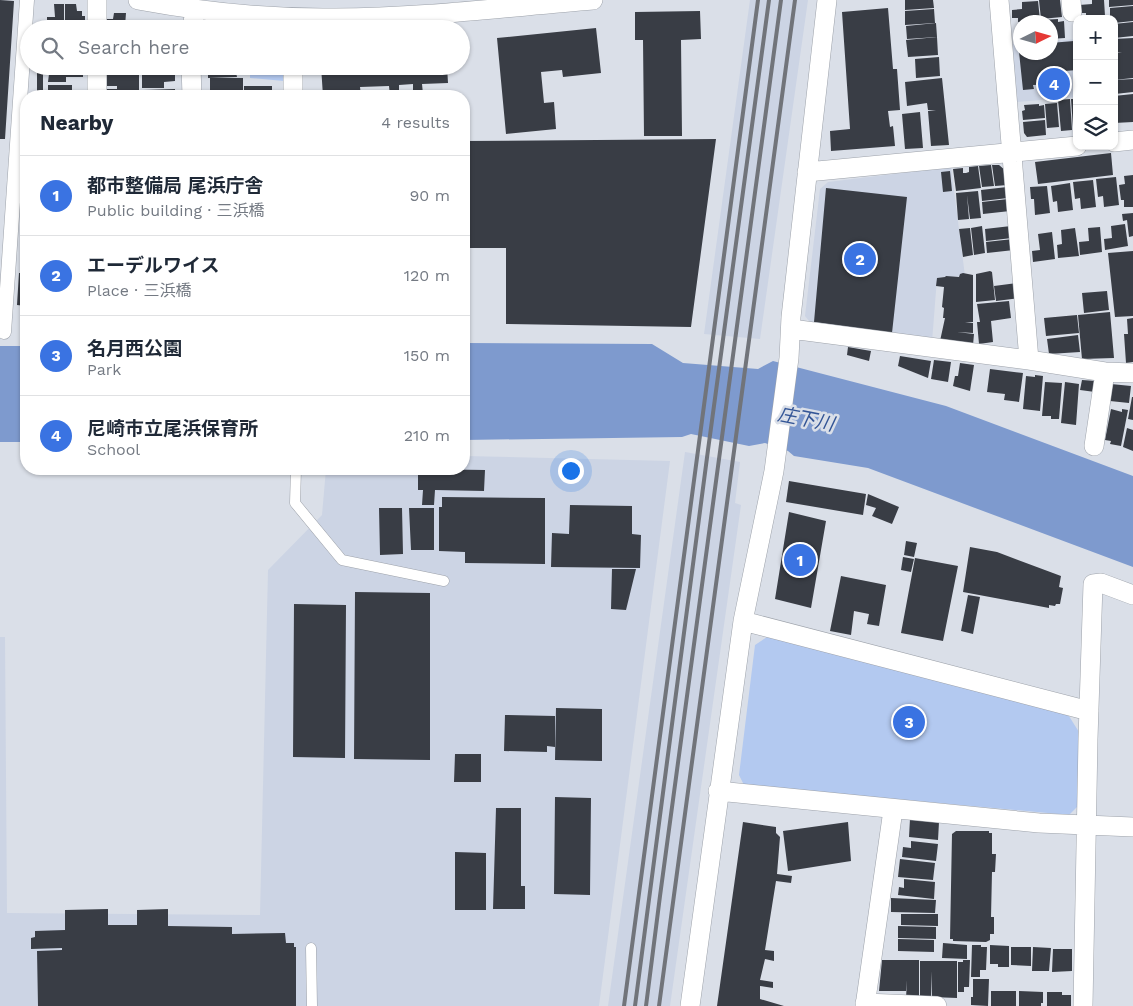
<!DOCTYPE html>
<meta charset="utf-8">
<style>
:root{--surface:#fff;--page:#f2f2f3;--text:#1f2937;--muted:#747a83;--line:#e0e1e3;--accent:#3a73e2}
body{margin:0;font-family:"Work Sans","Noto Sans JP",sans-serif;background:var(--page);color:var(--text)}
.controls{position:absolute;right:15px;top:15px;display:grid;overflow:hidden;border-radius:10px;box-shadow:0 1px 4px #0004}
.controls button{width:45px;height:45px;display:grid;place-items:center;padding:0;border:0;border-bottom:1px solid var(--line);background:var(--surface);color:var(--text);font:25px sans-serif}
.compass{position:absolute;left:1013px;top:15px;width:45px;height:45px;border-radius:50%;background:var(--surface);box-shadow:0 1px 4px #0004;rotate:85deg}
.you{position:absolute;left:570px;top:470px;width:18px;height:18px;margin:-12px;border:4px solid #fff;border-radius:50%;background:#1a73e8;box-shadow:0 0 0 8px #1a73e833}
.badge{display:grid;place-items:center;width:32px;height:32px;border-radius:50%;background:var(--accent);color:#fff;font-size:16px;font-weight:700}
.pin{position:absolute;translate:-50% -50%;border:2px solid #fff;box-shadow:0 1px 5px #0006}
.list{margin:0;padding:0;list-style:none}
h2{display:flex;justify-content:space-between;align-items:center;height:65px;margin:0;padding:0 20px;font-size:21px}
h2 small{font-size:16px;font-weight:400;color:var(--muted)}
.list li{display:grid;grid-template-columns:32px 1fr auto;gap:15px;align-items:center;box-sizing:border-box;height:80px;padding:0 20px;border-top:1px solid var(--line)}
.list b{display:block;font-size:19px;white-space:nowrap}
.list p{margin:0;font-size:16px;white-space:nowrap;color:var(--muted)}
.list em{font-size:16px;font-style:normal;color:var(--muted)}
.icon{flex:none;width:28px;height:28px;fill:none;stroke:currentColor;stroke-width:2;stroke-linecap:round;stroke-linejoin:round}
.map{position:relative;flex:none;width:1133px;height:1006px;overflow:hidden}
.search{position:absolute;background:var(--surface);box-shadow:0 1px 4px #0004;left:20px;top:20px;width:450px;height:55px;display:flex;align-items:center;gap:12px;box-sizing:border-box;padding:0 18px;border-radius:28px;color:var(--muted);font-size:19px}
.panel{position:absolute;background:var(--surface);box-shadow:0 1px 4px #0004;left:20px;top:90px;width:450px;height:385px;border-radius:20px}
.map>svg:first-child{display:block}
.built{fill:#ccd4e4}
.green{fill:#b3c9f0}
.water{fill:#7e9ace}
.building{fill:#393d45}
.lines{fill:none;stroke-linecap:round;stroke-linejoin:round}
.service-casing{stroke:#9da2aa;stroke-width:11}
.pedestrian-casing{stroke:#9da2aa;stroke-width:15}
.minor-casing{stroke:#9da2aa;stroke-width:20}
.service{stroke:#fff;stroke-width:10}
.pedestrian{stroke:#fff;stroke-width:14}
.minor{stroke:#fff;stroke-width:19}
.rail{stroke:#71747a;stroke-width:4}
.labels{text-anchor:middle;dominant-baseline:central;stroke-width:5;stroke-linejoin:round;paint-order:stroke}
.water-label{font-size:19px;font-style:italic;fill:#335596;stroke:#dadfe8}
</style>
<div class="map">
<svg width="1133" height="1006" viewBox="0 0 1133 1006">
<rect width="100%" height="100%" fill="#dadfe8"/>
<!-- built -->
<path class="built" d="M750 0H808L760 339 704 334Z
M1077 39V97L1017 102 1012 44 1020 43V52H1050L1051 41Z
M951 167 965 276 937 278 932 342 813 326 805 316 820 189 828 182Z
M685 452 740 462 735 503 741 505 670 1006H608Z
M464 456 670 461 599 1006H0V637H5L7 913 260 915 268 570 322 515 326 469H464Z"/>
<!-- green -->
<path class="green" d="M250 66H284V81L250 78Z
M767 637 1067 713 1079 732 1077 807 1069 815 744 785 739 775 755 645Z"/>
<!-- water -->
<path class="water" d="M464 343 652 344 683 363 758 369 773 361 946 406 1133 476V567L868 468 794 456 788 451 765 443 749 446 691 434 682 437 464 440Z
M0 346H26V442H0Z"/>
<!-- building -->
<path class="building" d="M0 0 14 1 5 139H0Z
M905 0H933L934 8 905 10Z
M1039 0H1060L1062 17 1041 19Z
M1092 0H1104L1105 16 1086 17V13H1080L1079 5 1092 4Z
M1109 0H1133V5L1109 7Z
M1038 1 1040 20 1018 22V18H1012V10L1022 9V2Z
M54 4H64V29H47V17H55Z
M65 4H76L77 11H82V16H85V29H65Z
M1133 6V21L1114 23V19H1110V8Z
M888 8 893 69H897L900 110 888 111 890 127 893 126 895 146 831 151 830 131 850 129 842 12Z
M934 9 935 23 905 25V11Z
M700 11 701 39 681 40 682 136H644L643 40H635V12Z
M114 13H126L125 26H139V29H103V19H113Z
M1058 19V22L1064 21 1065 38 1050 39V22H1042V20Z
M158 21H172V26H175V29H158Z
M1133 22V36L1114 38V24Z
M936 23 937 37 907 39 906 26Z
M596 28 601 73 563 77 562 70 541 72 544 103 554 102 556 129 506 134 497 38Z
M937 37 938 55 908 57 906 40Z
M1133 38V78L1114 80V53L1122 52H1114V39Z
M1074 41 1077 70 1053 72 1054 84 1033 85 1034 89 1023 90 1019 52H1050V43Z
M939 57 940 76 916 78 915 59Z
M37 66H43V92H37Z
M50 66H83V77H66V82H48Z
M107 66H139V71H117V68H107Z
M142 66H164V71H143Z
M208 66H241L242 72H236L237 77 208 78Z
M321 66H447L448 83 422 84 423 94 413 95V84L399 85V96H390L389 86 360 87 361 96H323Z
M107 72H139V96H107V89H117V86H107Z
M142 72H175V81L164 82V88H142Z
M210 78H243V95H218L219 92H210Z
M942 78 949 145 931 146 928 111 936 110H928L927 103 907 106 905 82Z
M1133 79V92L1115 94 1114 80Z
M48 85H72V96H48Z
M244 86H272V90H280V96H244Z
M175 89V96H143V90Z
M1133 94V122L1114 123V96Z
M1070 99 1072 130 1061 131 1058 100Z
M1071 99H1077V127H1073Z
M1057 103 1059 127 1047 128 1045 104Z
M1039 104V106L1044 105 1045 118 1023 120 1022 111 1025 110 1024 105Z
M920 112 923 148 905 149 902 114Z
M1045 120 1046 135 1027 137 1024 133 1023 122Z
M716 139 691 327 506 324V248H464V141Z
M1111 153 1113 175 1038 184 1035 162Z
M991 165 994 186 982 187 979 166Z
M992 165H999L1006 171 1008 185 995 186Z
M978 166 981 188 956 191 953 169 963 168V173H966L969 172V167Z
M950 171 952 191 943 192 941 172Z
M1133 175V207H1124V200H1121L1119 185 1125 184 1124 176Z
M1116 177 1119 205 1104 207 1103 196 1098 197 1096 179Z
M1093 180 1096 207 1081 209 1080 198 1075 199 1073 182Z
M1070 183 1073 210 1058 212 1057 201 1053 202 1051 186Z
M1047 186 1050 213 1035 215 1034 199H1031L1030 187Z
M1007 187 1008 198 982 201 981 190Z
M826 188 907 197 892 333 814 322Z
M978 191 981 218 970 219 967 195 969 219 958 220 956 193Z
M1008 199 1010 211 983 214 982 202Z
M1133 213V236L1129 237 1127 220 1123 221 1122 214Z
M1125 224 1128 246 1105 250 1104 239 1112 238 1111 226Z
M982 226 985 253 974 255 971 228Z
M1011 226 1012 238 986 241 985 229Z
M1100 227 1102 252 1080 255 1079 242 1089 241 1088 228Z
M970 228 973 255 963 257 959 229Z
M1075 228 1079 256 1058 258 1057 245 1062 244 1061 230Z
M1052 232 1055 259 1033 262 1032 251 1040 250 1038 234Z
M1013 239 1014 250 987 253 986 242Z
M1133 251V316L1115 317 1108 253Z
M990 271 992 272 995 300 976 302V274Z
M19 273H26V306L17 305Z
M963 273 973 275V322H965L973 323V333L957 332 974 334 973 345 940 341 945 318H943L944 308 942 307 944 287 936 286 937 278 945 277 946 276 959 277 960 274Z
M1017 283 1019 298 996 301 994 286Z
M1107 291 1109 310 1084 313 1082 293Z
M1009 301 1011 318 991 321 993 342 979 344 977 322H980L977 304Z
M1110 312 1114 358 1082 359 1078 315Z
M1077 315 1079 333 1046 336 1044 318Z
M1133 318V362L1126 363 1124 334H1128L1127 319Z
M1078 335 1080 352 1049 354 1047 339Z
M848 347 871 351 869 361 847 355Z
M900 356 931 361 928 378 898 366Z
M934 360 951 362 948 382 931 379Z
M960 363 974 365 970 391 953 386 955 376H958Z
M990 369 1023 373 1019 402 1004 400 1005 394 987 392Z
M1035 375 1043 376 1040 411 1023 409 1026 376 1035 377Z
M1082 380 1096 381 1095 392 1080 390Z
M1045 382 1062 383 1059 419H1051V416H1042Z
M1065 382 1079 384 1076 425 1061 423Z
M1111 384 1131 386 1129 403 1110 401Z
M1132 397H1133V420L1128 419Z
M1111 409 1122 412V409L1128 410 1121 446 1110 444 1111 441 1105 440Z
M1127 428 1133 430V451L1123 447Z
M418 469 485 470 484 491 435 490 434 505H422L423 490H418Z
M789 481 866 494 863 515 786 502Z
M868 494 899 507 892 524 872 516 876 508 866 505Z
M442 497 545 498V564L465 563V552L439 551V507H442Z
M570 505 632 506V534L641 535 640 568 551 567 552 533 569 534Z
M379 508H402L403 554 380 555Z
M409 508H434V550H411Z
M789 512 826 521 811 608 775 599Z
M906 541 917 543 914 557 904 555Z
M970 547 997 552 1061 576 1059 587 1063 588 1060 604H1056L1055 606 1049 605V608L963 592Z
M903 557 914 559 911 572 901 570Z
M915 558 958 566 943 641 901 633Z
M612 569H636L626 610 611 609Z
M841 576 886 585 879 626 867 624 869 614 854 611 851 635 830 631Z
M355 592 430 593V760L354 759Z
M968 595 980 597 973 634 961 631Z
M294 604 346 605 345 758 293 757Z
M556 708 602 709V761L555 760Z
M505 715 555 716V747L547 746V752L504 751Z
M455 754H481V782H454Z
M555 797 591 798 590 895 554 894Z
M496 808H521V886H525V909H493Z
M910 819 939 822 938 840 909 837Z
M743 822 776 827V833L780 837 777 874 792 876 791 883 776 881 765 950 774 951V961L765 959 760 980 773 982V988L760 986V999L784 1006H717Z
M848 822 851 861 788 871 783 831Z
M956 831H989V833H992V854H996L995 872H992L991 917H994V934H990V940L986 942 953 941V939H950L952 834Z
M911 841 938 844 936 861 902 857 903 847 911 848Z
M455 852 486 853V910H455Z
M900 859 935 863 933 880 898 877Z
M904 879 935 882 934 899 898 895 899 887 904 888Z
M891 898 936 900 935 913 891 912Z
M108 909V925H137V910L168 909V926L232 927V934L285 933 286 943H294V947H296V1006H38L37 951 62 950V937V948L31 949V938L35 937V931L65 930V910Z
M901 914H938V926L901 925Z
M898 926 936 927V939L898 938Z
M898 939 934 940V952L898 951Z
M943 943 967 945V959L942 958Z
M972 945H981V947H987L986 970H980V977H971Z
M990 945 1009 946V967H998V964H990Z
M1011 947H1031V966L1011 965Z
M1033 947 1051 948 1049 971H1032Z
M1053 949H1072V971L1052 972Z
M882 960H919V999L906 998 907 980 906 991H879Z
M963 960H970L969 987H964V992H958V962H963Z
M920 961H957V998L932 997V971L931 998H920Z
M973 979H989L988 1006 971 1005V997H973Z
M991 991H1016V1006H991Z
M1019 991 1043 992V1003H1041V1006H1019Z
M1047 992H1062V995H1071V1006H1047Z"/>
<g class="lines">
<defs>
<path id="service" d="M296 469 295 503 342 560 444 581
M311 948 312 1006"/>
<path id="pedestrian" d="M4 332 27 0"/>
<path id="minor" d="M138 0C203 12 268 19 335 18 421 18 507 7 593 0
M999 0 1029 360
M1071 0 1072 12
M97 29V0
M192 29 195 9
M97 66V96
M191 66 192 96
M293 96V66
M1114 142 1133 140
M807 172 1077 146
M791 329 1029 360 1105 372 1133 373
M1094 446 1105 372
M743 621 1089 711
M718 791 1039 823 1133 827
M865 1003 937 1006
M690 1006 743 621 774 471 789 358 791 317 827 0
M865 1006 893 810
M1083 1006 1088 739 1093 584 1101 583 1133 595"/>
</defs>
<!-- service casing -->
<use href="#service" class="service-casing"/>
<!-- pedestrian casing -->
<use href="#pedestrian" class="pedestrian-casing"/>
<!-- minor casing -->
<use href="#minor" class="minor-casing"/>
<!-- service -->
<use href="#service" class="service"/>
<!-- pedestrian -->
<use href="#pedestrian" class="pedestrian"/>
<!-- minor -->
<use href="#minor" class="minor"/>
<!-- rail -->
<path class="rail" d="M624 1006 758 0
M635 1006 708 450 769 0
M646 1006 660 896 781 0
M659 1006 795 0"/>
</g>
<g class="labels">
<!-- water labels -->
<g class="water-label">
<text transform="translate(806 419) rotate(11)">庄下川</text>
</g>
</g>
</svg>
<div class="controls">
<button>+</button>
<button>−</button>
<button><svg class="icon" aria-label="layers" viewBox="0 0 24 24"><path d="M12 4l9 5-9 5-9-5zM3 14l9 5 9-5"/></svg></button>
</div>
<svg class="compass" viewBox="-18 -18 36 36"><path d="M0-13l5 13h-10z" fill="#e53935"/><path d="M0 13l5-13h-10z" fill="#747a83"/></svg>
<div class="you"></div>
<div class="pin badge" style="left:800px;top:560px">1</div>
<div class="pin badge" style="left:860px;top:259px">2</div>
<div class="pin badge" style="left:909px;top:722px">3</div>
<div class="pin badge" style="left:1054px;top:84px">4</div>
<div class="search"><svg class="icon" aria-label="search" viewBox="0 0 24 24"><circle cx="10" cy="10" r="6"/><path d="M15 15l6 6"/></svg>Search here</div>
<section class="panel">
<h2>Nearby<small>4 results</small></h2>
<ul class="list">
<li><span class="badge">1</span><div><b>都市整備局 尾浜庁舎</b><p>Public building · 三浜橋</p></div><em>90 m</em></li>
<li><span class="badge">2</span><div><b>エーデルワイス</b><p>Place · 三浜橋</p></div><em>120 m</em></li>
<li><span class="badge">3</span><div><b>名月西公園</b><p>Park</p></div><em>150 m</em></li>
<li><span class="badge">4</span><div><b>尼崎市立尾浜保育所</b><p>School</p></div><em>210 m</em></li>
</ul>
</section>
</div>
